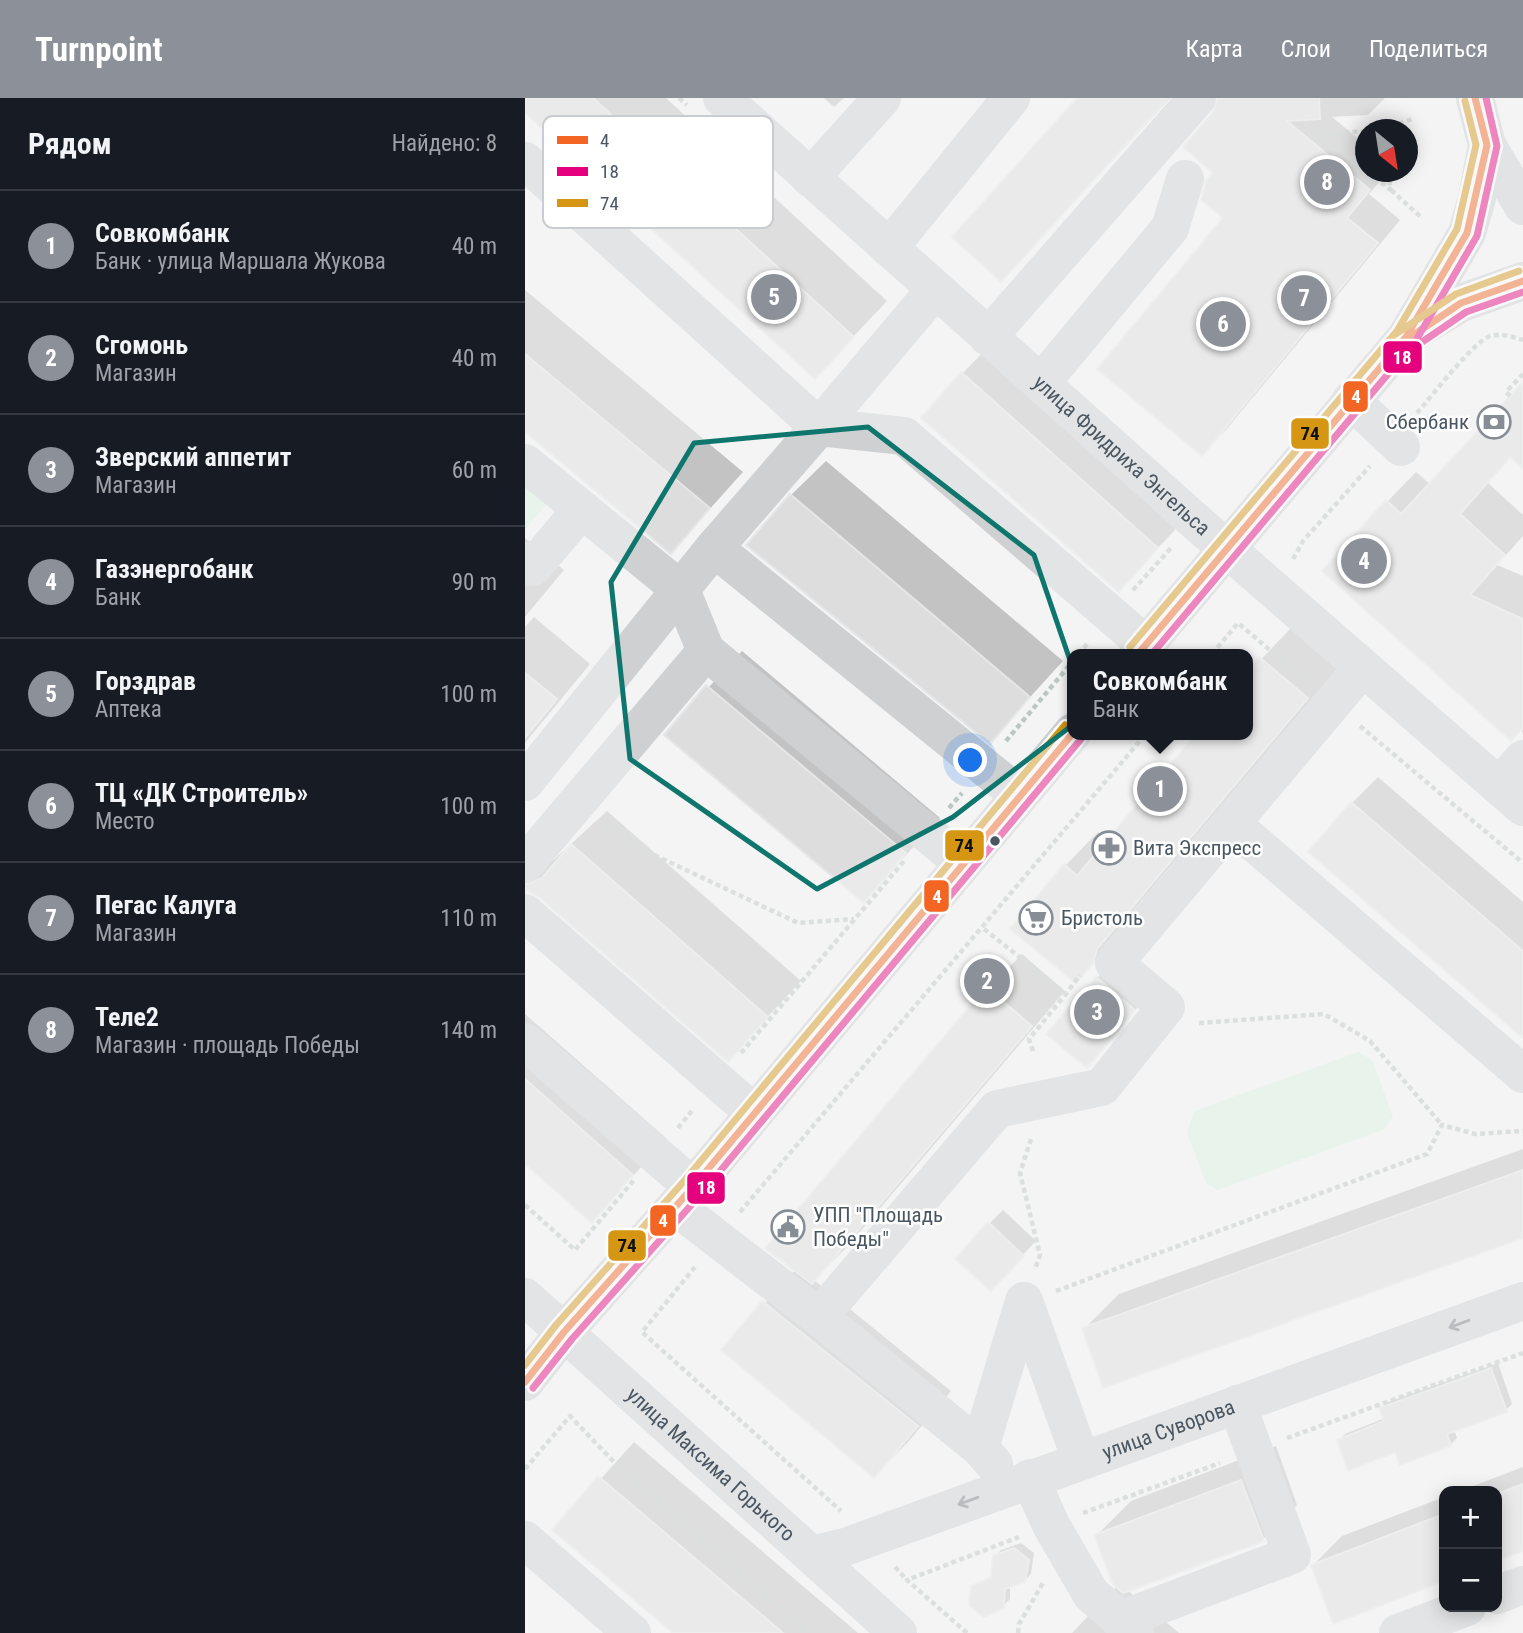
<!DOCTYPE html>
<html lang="ru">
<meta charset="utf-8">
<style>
:root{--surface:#171b24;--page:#20242c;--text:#f1f3f6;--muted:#9ea1a6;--line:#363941;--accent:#8c9099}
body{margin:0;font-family:"Roboto Condensed",sans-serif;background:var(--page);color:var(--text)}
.controls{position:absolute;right:21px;bottom:21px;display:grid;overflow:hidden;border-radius:14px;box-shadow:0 4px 18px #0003}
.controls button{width:63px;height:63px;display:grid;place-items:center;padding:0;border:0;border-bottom:2px solid var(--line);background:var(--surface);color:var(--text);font:35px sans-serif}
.compass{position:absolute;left:830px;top:21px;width:63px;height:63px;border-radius:50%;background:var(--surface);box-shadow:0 4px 18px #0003;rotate:150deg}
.you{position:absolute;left:446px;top:663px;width:24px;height:24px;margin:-18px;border:5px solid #fff;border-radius:50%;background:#1a73e8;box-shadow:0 0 0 10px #1a73e833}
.badge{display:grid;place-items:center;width:46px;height:46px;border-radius:50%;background:var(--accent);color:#fff;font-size:23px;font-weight:700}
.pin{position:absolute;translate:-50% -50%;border:4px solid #fff;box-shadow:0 2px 7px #0006}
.popup{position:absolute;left:542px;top:551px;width:186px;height:91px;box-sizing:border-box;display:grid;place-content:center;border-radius:14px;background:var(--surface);filter:drop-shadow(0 2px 5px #0005);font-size:23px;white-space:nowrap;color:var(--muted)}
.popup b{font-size:26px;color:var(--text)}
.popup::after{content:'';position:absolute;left:50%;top:100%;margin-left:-14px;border:14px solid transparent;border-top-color:var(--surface)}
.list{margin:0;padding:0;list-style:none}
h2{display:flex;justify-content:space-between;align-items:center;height:91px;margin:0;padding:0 28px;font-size:30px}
h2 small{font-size:23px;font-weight:400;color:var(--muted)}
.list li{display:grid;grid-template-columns:46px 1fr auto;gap:21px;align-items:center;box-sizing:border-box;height:112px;padding:0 28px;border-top:2px solid var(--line)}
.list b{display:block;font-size:26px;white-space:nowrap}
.list p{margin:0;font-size:23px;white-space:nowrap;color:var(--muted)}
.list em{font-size:23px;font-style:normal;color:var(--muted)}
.map{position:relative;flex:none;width:998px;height:1535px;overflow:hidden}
header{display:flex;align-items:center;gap:42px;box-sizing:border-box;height:98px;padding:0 35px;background:var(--accent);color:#fff}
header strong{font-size:33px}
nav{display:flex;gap:38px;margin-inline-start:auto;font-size:24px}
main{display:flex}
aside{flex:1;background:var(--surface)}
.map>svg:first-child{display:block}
.green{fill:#d9f2e3}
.shadow{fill:#0003}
.building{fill:#ddddde;stroke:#e5e6e7;stroke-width:2}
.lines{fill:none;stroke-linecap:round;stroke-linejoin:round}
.path{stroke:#bcc7c4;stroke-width:4.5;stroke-dasharray:5 3.5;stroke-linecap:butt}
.minor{stroke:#ced0d2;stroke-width:38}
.major{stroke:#caced1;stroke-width:38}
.bus-1-casing{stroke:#fff;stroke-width:12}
.bus-2-casing{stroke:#fff;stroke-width:12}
.bus-3-casing{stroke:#fff;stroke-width:12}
.bus-1{stroke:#f26522;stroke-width:7}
.bus-2{stroke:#e5007d;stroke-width:7}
.bus-3{stroke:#d49613;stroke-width:7}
.oneway{stroke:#727b83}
.marked{fill:none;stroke:#0f766e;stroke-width:5;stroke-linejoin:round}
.bus-dot{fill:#4a5661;stroke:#fff;stroke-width:2.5}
.labels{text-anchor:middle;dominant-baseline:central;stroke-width:5;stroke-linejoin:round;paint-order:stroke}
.poi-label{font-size:21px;fill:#4a5661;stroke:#fff;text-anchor:start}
.street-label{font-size:21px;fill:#4a5661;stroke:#fff}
.key{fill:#fff;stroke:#c9ccd0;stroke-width:2}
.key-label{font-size:19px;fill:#4a5661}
.line-badge{stroke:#fff;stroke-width:2.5}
.badge-label{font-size:19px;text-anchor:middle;font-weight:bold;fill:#fff}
.pale-badge-label{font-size:19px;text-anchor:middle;font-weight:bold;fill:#111}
</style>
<header>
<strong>Turnpoint</strong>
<nav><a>Карта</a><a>Слои</a><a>Поделиться</a></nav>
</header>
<main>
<aside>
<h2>Рядом<small>Найдено: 8</small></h2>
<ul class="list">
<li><span class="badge">1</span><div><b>Совкомбанк</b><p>Банк · улица Маршала Жукова</p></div><em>40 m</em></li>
<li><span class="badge">2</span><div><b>Сгомонь</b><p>Магазин</p></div><em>40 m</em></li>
<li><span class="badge">3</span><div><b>Зверский аппетит</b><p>Магазин</p></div><em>60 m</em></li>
<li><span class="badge">4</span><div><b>Газэнергобанк</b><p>Банк</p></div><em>90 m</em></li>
<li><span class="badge">5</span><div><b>Горздрав</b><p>Аптека</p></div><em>100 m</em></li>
<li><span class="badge">6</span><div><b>ТЦ «ДК Строитель»</b><p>Место</p></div><em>100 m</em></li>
<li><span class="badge">7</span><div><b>Пегас Калуга</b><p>Магазин</p></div><em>110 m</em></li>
<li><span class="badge">8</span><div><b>Теле2</b><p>Магазин · площадь Победы</p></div><em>140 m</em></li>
</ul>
</aside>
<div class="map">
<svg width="998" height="1535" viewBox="0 0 998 1535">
<rect width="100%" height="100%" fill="#f4f4f4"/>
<!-- green -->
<path class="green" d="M0 384 23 404 0 432Z
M833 954 847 962 868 1018 860 1031 693 1092 681 1085 662 1035 669 1013Z"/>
<!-- shadow -->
<path class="shadow" d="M11 0H141L362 203 290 279 0 13Z
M299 0H319L309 9Z
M554 0H645L499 158Z
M695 0H860L843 17 807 19 841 47V74H863L844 96 875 122 700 333 677 355 700 119 691 74Z
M0 192 218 374 146 454 0 332Z
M471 241 667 414 593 492 437 276Z
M998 287V368L987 358 963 385 998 417V438L972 467 998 478V635L862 404 891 374 906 387Z
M301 363 538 563 465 643 266 397Z
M0 440 39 472 0 519Z
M9 519 65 566 0 645V529Z
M769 527 816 566 606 815 601 829 584 849 551 883 540 768 573 734 584 743 672 637H722V576Z
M217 553 415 720 339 803 141 636Z
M853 679 998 804V937L827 705Z
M82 713 276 883 203 961 15 797 0 788Z
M497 856 540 893 322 1149 289 1182 426 1293 384 1343 349 1378 198 1252 271 1171 463 891Z
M586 866 623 897 575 954 572 880Z
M0 916 142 1041 67 1122 0 1064Z
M998 1051V1138L559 1231 594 1196Z
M478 1112 511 1143 479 1177 464 1126Z
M973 1265 987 1306 981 1312 929 1332 932 1340 925 1347 871 1352 814 1343 820 1336 860 1320 856 1311 863 1304Z
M109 1344 333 1535H151L30 1432Z
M751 1348 772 1407 738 1441 602 1492 654 1535H547L592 1488 571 1438 606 1403Z
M998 1369V1451L972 1461V1393H935Z
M919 1399V1481L809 1523 788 1467 817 1438Z
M496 1445 509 1455 506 1476 499 1483 485 1487V1501L478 1508 448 1489 468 1477 470 1459 476 1452Z"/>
<!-- building -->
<path class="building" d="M0 0H68L329 239 290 281 0 15Z
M552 0H643L476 184 427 139Z
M693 0H794L795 21 762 23 845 92 822 120 853 145 677 358 572 271 698 120 676 102 681 83 688 75 658 49 688 14Z
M0 256 185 410 146 456 0 334Z
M436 274 633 450 594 494 396 320Z
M998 284V371L985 359 935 416 980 457 945 497 998 521V630L986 643 797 473 861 402 876 416Z
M265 396 505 599 465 646 221 447Z
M734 559 783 600 572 851 568 865 551 885 485 831 539 766 552 778 670 637H723V573Z
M0 575 32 601 0 640Z
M181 587 381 755 339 805 139 637Z
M826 704 998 853V940L783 754Z
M46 746 243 919 203 964 14 799 0 791V787L17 780Z
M571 879 610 912 562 970 521 936Z
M461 889 507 928 287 1186 240 1150Z
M0 981 108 1077 67 1125 0 1066Z
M998 1072V1140L578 1290 557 1230Z
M463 1124 499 1158 466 1193 430 1161Z
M237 1203 393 1328 349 1380 196 1252Z
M966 1270 982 1314 922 1336 926 1348 875 1367 870 1354 823 1373 812 1342 859 1323 854 1310Z
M73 1378 258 1535H148L27 1432Z
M716 1382 739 1443 598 1495 588 1486 569 1437Z
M998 1386V1453L972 1463V1396Z
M919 1416V1483L808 1526 786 1467Z
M489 1450 504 1462 500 1484 480 1491 479 1510 458 1519 444 1507 446 1488 466 1480 468 1458Z"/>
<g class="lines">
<!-- path -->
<path class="path" d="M154 0 162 7
M858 32 887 21
M841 33 795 36 841 72
M843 74 866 92 862 74
M866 92 897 120
M985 298 981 294 998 276
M892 315C906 299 948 244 965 238 976 235 988 239 998 242
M768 461 778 443 845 368
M608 492 647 449
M553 556 564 544
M687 556 713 525 780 582
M835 628 998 765
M481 643 548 563
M424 710 437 695
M79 728H88L121 753 273 825 329 821
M459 831 541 896 555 877
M674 925 799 916 845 943 917 1027
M508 953 504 941 541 896
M216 955 380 762
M153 1030 169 1010
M506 1041 495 1075 515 1157 510 1171
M0 1107 50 1152 109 1082
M215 1114 620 637
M170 1169 117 1234 316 1413
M531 1193 902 1056 917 1027 950 1036 998 1033
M762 1340 998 1255
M0 1371 45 1318 89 1364 283 1535
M558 1415 695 1365
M370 1469 382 1482
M442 1535 382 1482 494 1439
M493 1535 494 1526 518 1485"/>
<!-- minor -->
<g class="minor">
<path id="s1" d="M197 0 662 416 998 709"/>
<path d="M0 63 294 329 410 192"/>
<path d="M285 80 357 0"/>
<path d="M364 150 486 0"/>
<path d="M463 239 672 0"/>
<path d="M516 285 645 130 660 81"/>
<path d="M826 302 876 349"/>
<path d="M0 365 156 492 181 553 438 765"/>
<path d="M189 450 494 697"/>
<path d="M0 463 8 469 57 411"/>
<path d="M0 684 189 450 294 329 379 338 621 547"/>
<path d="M974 688 998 661"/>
<path d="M706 725 998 976"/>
<path d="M0 766 181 553"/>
<path d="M0 815 229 1015"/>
<path d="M0 944 168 1089"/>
<path d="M151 1109 294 1219 472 1011 577 989 641 909 589 865 838 569"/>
<path id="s2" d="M0 1199 373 1535"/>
<path d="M294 1219 455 1350 469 1366"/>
<path d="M455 1350 499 1203 556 1362"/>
<path d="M505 1380 526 1427 566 1496 610 1535"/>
<path d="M0 1442 107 1535"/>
<path id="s3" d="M287 1457 320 1449 998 1203"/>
<path d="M972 1497 998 1487"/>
<path d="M595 1522 767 1457 712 1306"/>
<path d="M873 1535 942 1509"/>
</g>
<!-- major -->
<path class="major" d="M950 0 962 47 998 108
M885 236 936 205 998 183
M613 556 881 239 942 135 952 100 962 47
M0 1284 39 1234 168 1089 548 634"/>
<defs>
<path id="bus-1" d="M875 246 936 205 998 183
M613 556 881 239 942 135 962 47 950 0
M0 1284 39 1234 168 1089 548 635"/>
<path id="bus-2" d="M881 255 941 214 998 194
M627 556 890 244 952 138 972 48 961 0
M8 1290 47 1241 176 1096 556 641"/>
<path id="bus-3" d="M869 237 931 196 994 173
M605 549 872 233 932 131 951 47 940 3
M0 1267 31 1227 160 1082 540 627"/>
</defs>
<!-- bus-1 casing -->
<use href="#bus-1" class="bus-1-casing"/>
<!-- bus-2 casing -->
<use href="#bus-2" class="bus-2-casing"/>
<!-- bus-3 casing -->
<use href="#bus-3" class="bus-3-casing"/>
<!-- bus-1 -->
<use href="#bus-1" class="bus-1"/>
<!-- bus-2 -->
<use href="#bus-2" class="bus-2"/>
<!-- bus-3 -->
<use href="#bus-3" class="bus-3"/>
</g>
<!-- one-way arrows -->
<defs><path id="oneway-shaft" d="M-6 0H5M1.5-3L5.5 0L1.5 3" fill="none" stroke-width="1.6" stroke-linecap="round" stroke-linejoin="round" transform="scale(1.75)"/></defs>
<g class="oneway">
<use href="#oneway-shaft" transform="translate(934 1226) rotate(160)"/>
<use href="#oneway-shaft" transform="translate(443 1403) rotate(160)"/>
</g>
<!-- marked area -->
<path d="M0 0H998V1535H0ZM343 329 509 457 563 615 428 719 292 791 105 661 86 484 169 345Z" fill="#f4f4f4" fill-opacity=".55" fill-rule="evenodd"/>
<path class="marked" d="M343 329 509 457 563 615 428 719 292 791 105 661 86 484 169 345Z"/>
<!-- icons -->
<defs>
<symbol id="bank-ring" viewBox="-11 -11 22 22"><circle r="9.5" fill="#fff" stroke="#868d94" stroke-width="1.5"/><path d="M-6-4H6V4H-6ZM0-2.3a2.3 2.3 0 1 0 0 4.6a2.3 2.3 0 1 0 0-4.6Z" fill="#868d94"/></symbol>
<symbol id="pharmacy-ring" viewBox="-11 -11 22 22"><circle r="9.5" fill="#fff" stroke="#868d94" stroke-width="1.5"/><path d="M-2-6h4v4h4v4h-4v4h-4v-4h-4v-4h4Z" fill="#868d94"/></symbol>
<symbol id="supermarket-ring" viewBox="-11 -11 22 22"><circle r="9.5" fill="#fff" stroke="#868d94" stroke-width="1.5"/><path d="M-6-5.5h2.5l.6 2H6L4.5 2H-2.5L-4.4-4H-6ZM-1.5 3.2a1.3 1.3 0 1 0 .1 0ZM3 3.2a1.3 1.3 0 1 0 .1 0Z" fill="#868d94"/></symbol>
<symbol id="civic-ring" viewBox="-11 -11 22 22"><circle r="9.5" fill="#fff" stroke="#868d94" stroke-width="1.5"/><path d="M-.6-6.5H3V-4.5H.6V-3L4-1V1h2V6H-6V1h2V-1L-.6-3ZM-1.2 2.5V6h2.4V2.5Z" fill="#868d94"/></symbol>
</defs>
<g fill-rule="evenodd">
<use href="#bank-ring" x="950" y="305" width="38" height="38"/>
<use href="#pharmacy-ring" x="565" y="731" width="38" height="38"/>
<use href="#supermarket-ring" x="492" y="801" width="38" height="38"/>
<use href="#civic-ring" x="244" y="1110" width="38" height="38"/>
</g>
<!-- markers -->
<circle class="bus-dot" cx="470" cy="743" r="6"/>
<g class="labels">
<!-- poi labels -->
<g class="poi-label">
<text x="944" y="324" text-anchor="end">Сбербанк</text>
<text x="608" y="750">Вита Экспресс</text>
<text x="536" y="820">Бристоль</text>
<text x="288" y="1117">УПП "Площадь<tspan x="288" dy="24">Победы"</tspan></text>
</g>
<!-- street labels -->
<g class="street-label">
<text stroke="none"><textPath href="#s1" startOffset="536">улица Фридриха Энгельса</textPath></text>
<text stroke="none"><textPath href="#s3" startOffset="378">улица Суворова</textPath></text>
<text stroke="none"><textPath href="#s2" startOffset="250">улица Максима Горького</textPath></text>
</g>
</g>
<!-- legend -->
<rect x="18" y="18" width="230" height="112" rx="10" class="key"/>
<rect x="32" y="38" width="31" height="8" fill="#f26522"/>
<rect x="32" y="69" width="31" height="9" fill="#e5007d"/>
<rect x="32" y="101" width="31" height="8" fill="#d49613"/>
<g class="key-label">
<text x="75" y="49">4</text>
<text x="75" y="80">18</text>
<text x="75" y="112">74</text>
</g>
<g class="line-badge">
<rect x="857" y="242" width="41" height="34" rx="7" fill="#e5007d"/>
<rect x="817" y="282" width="27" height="33" rx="7" fill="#f26522"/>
<rect x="765" y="319" width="40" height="33" rx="7" fill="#d49613"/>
<rect x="419" y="731" width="41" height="33" rx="7" fill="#d49613"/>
<rect x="398" y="781" width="27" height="34" rx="7" fill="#f26522"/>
<rect x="161" y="1073" width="40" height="34" rx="7" fill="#e5007d"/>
<rect x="124" y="1106" width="28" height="33" rx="7" fill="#f26522"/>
<rect x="82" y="1131" width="40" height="33" rx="7" fill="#d49613"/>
</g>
<g class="badge-label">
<text x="877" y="266">18</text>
<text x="831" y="305">4</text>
<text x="412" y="805">4</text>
<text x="181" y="1096">18</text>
<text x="138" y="1129">4</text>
</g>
<g class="pale-badge-label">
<text x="785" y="342">74</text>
<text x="439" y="754">74</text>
<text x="102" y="1154">74</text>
</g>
</svg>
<div class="controls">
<button>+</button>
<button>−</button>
</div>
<svg class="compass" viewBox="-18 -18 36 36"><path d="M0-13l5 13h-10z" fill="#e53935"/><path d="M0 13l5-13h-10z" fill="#9ea1a6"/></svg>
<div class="you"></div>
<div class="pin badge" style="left:635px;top:691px">1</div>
<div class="popup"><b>Совкомбанк</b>Банк</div>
<div class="pin badge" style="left:462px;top:883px">2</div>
<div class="pin badge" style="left:572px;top:914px">3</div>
<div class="pin badge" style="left:839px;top:463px">4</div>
<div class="pin badge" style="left:249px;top:199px">5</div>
<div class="pin badge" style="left:698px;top:226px">6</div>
<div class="pin badge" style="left:779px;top:200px">7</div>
<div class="pin badge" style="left:802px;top:84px">8</div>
</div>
</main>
